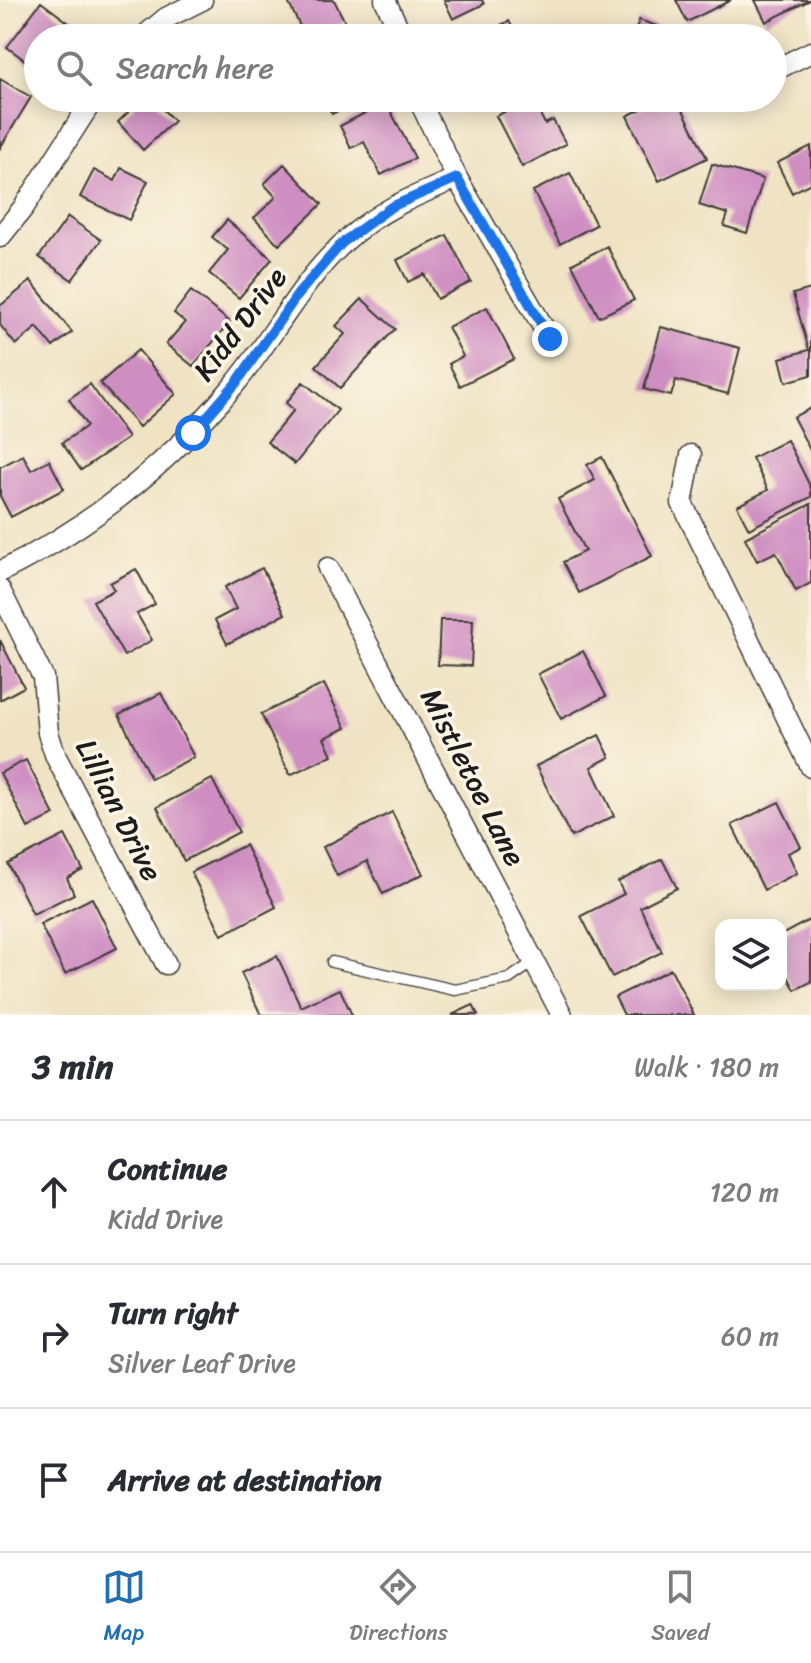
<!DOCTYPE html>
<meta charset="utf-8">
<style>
:root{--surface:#fff;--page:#f7f7f7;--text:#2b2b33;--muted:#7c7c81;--line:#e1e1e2;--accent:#1f6fb2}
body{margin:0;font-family:Sriracha,sans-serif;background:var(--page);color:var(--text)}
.controls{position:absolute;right:24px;bottom:24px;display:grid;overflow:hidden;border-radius:16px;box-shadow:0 4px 20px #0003}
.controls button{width:72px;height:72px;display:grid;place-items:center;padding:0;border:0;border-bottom:2px solid var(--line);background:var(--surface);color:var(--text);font:40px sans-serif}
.stop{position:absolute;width:24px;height:24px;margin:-18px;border:6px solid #1a73e8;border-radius:50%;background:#fff}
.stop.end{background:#1a73e8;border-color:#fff;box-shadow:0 2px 8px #0008}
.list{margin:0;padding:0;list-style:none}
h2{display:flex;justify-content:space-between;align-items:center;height:104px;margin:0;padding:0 32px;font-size:34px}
h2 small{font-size:26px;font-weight:400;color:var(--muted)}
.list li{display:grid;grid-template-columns:52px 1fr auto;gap:24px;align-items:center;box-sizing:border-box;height:144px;padding:0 32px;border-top:2px solid var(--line)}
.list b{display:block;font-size:30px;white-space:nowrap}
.list p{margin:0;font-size:26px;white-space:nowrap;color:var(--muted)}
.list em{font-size:26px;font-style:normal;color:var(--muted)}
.icon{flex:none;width:44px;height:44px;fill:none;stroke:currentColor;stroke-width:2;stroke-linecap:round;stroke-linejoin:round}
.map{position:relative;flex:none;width:811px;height:1015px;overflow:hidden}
.search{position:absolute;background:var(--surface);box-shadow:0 4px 20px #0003;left:24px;right:24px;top:24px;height:88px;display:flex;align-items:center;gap:20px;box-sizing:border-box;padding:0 28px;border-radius:44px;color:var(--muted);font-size:30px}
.sheet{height:536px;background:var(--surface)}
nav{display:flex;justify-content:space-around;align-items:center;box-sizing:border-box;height:112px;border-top:2px solid var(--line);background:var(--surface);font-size:22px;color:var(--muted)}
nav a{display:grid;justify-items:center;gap:4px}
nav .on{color:var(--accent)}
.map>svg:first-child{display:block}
.building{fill:#cf8ec2}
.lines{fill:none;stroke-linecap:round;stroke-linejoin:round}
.service-casing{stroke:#3c3a35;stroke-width:13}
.minor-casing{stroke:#3c3a35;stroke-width:23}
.service{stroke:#fff;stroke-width:10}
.minor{stroke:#fff;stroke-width:20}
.route{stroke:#1a73e8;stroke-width:10}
.labels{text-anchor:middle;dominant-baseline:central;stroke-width:7;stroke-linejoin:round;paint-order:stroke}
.street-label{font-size:30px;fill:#1c1c1c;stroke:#fcf5e5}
</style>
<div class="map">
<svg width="811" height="1015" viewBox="0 0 811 1015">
<rect width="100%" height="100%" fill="#fcf5e5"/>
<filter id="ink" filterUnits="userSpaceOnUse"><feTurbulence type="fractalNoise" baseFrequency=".0125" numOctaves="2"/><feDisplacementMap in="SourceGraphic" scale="16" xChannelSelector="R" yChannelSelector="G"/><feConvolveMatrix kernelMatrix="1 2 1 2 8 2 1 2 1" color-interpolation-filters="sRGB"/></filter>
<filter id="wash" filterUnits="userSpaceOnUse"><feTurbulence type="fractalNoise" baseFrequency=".006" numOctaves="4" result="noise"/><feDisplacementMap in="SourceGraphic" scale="32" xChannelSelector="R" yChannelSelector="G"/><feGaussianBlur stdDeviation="1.8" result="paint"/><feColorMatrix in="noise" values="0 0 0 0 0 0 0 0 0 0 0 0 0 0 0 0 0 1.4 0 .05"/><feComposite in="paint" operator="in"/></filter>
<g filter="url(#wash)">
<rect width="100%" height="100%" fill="#f0e3c4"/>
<g id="blocks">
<!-- building -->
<path class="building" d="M287 0H334L345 22 314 38H306Z
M444 0H482L484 4 453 19Z
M676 0H731L687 22Z
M755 0H810L766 22Z
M41 2 73 26 63 38H38V70L7 47Z
M639 20 675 32 673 38H633Z
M509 21 518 38H475Z
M230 26 237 38H209Z
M0 79 31 97 0 148Z
M143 98H152L174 121 143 150 118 122Z
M323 98H364L332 114Z
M532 98 545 124 553 120 566 144 522 167 496 116Z
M663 98H677L707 158 659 181 627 116Z
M386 102 415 158 381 175 364 142 351 148 340 126Z
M811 146V183L792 193 777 163Z
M284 164 322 204 279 245 254 218 276 197 264 184Z
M712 164 763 179 747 233 724 226 728 214 699 205Z
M121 168 148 181 129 220 80 197 94 170 115 181Z
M570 173 596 225 560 244 533 191Z
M68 217 101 240 72 280 39 257Z
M227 220 272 259 239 298 209 273 228 250 212 237Z
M447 235 471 282 437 299 424 274 408 282 397 260Z
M607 246 634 300 599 317 572 264Z
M31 281 72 332 53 347 37 327 16 345 0 325V306Z
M811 289V375L786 382 780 358 809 350 793 294Z
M191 291 230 322 193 366 166 344 185 322 174 313Z
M362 299 395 329 340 388 316 366 345 334 336 326Z
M487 307 514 359 460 386 449 364 463 356 448 327Z
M661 327 740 348 728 394 676 380 671 396 644 389Z
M138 350 176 394 139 427 100 383Z
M303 382 338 410 295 464 267 442 294 410 286 403Z
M90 384 128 438 81 470 62 443 87 426 69 399Z
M811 408V452L793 417Z
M787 440 811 488V497L749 529 737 506 768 490 752 458Z
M23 455 31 470 49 460 64 489 11 517 0 496V467Z
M602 457 652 556 579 593 563 562 585 551 558 499 595 480 587 465Z
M811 504V583L796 591 776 552 757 561 745 538Z
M262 568 285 614 227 644 215 620 236 609 225 587Z
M136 569 155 604 137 614 152 640 124 656 93 601 114 590 110 583Z
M440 620H473L471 666 438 665Z
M0 640 24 687 0 700Z
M583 651 606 696 561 719 538 674Z
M324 684 346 728 324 738 332 755 290 775 261 714Z
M161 693 194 757 151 779 119 715Z
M599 735 610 757 591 767 614 816 571 837 536 766Z
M26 760 54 815 28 828 0 773Z
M212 779 239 832 184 861 157 807Z
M779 802 801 847 788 853 797 873 764 890 732 825Z
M392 812 423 874 383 894 367 861 337 876 323 847Z
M65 835 83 870 67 878 74 894 33 914 8 864Z
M245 845 276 907 222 935 191 872Z
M662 859 677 888 640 907 662 952 612 977 581 916 624 894 618 882Z
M92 898 117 948 65 974 40 924Z
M811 919V982L795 990 781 963V935Z
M277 956 301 1007 340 989 352 1015H261L241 973Z
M671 969 694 1015H624L615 997Z
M473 1005 478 1015H452Z"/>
</g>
</g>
<g filter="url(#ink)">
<use href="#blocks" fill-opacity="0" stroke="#3c3a35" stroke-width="2"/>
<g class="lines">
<defs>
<path id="service" d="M332 962 455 990 509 979 535 961"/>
<path id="minor" d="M385 0 403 38
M142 38 166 18 202 0
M773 71 811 52
M418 98 457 178 550 339
M0 237 24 207 94 98
M691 455 682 503 811 767
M328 568 562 1015
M0 572C91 527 171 462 235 384 279 331 308 266 365 225 393 204 425 192 457 178
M0 590 43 677 48 733 56 757 166 964"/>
</defs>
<!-- service casing -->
<use href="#service" class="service-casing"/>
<!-- minor casing -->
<use href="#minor" class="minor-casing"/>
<!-- service -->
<use href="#service" class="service"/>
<!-- minor -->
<use href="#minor" class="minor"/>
</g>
</g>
<g class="lines" filter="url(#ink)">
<!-- route -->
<path class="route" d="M193 433 237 382 298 294 342 243 391 207 457 178 550 339"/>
</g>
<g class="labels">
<!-- street labels -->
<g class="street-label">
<text transform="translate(240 324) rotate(-53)">Kidd Drive</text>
<text transform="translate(473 777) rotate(63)">Mistletoe Lane</text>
<text transform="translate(119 810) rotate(63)">Lillian Drive</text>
</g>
</g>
</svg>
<div class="controls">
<button><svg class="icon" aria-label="layers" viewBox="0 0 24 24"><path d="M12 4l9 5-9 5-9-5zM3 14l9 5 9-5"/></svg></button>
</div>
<div class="stop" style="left:193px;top:433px"></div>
<div class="stop end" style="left:550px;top:339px"></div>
<div class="search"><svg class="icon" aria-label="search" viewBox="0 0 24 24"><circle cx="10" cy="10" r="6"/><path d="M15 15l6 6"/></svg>Search here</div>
</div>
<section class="sheet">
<h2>3 min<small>Walk · 180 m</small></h2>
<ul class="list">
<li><svg class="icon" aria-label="ahead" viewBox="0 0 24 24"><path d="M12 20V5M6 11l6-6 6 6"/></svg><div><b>Continue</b><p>Kidd Drive</p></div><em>120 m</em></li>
<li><svg class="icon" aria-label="right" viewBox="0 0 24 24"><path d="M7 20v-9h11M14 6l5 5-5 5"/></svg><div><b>Turn right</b><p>Silver Leaf Drive</p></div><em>60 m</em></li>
<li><svg class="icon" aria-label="arrive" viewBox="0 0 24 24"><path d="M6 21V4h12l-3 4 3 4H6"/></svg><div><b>Arrive at destination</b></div></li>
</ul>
</section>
<nav>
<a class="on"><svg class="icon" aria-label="map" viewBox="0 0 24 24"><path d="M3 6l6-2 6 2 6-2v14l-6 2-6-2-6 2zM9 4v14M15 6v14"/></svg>Map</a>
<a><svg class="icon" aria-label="directions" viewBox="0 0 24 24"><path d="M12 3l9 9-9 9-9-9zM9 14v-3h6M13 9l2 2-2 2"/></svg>Directions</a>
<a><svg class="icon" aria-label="saved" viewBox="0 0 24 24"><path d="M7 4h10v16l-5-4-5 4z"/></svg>Saved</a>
</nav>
